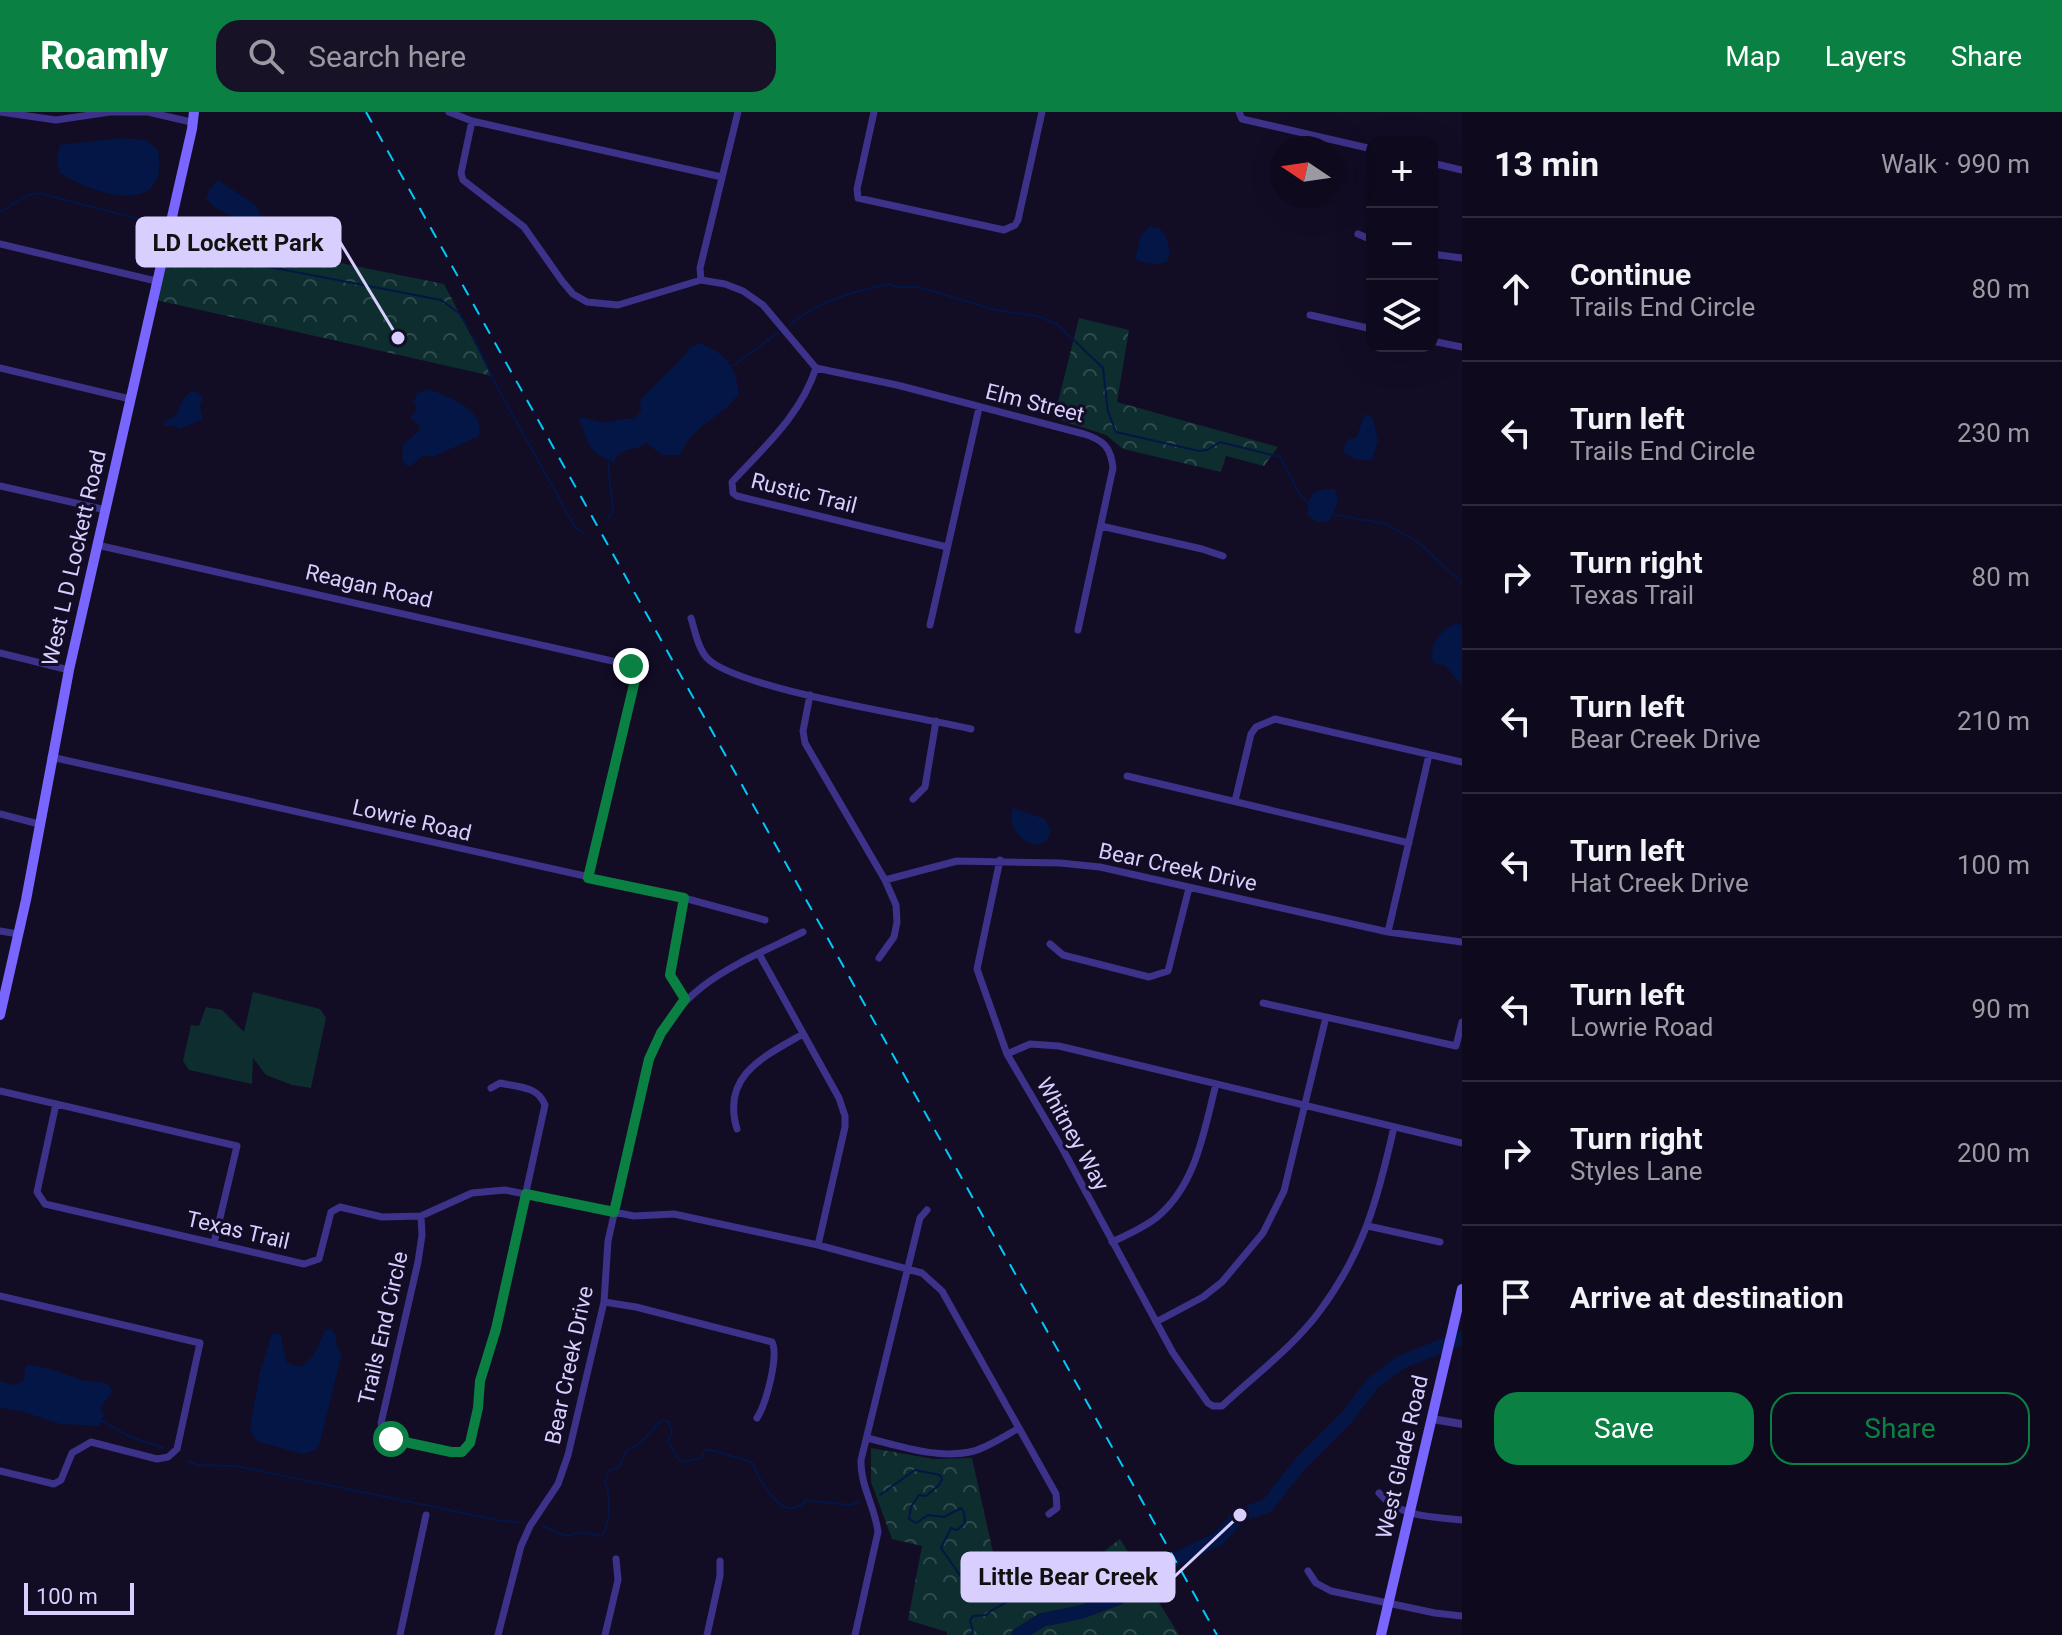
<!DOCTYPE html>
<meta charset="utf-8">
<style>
:root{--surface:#0e091c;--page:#171225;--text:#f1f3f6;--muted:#9b9aa3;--line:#2e2a3b;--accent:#0b8043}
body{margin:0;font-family:Roboto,sans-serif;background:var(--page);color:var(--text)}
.controls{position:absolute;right:24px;top:24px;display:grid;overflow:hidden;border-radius:16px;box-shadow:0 8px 32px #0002}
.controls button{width:72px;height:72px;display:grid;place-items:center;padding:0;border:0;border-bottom:2px solid var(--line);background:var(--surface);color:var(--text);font:40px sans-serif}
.compass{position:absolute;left:1270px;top:24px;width:72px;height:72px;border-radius:50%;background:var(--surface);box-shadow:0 8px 32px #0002;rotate:283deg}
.scale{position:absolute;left:24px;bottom:20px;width:110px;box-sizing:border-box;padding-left:8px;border:4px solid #d9cfff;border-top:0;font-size:22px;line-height:28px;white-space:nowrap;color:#d9cfff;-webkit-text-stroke:6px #120c25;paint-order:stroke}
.stop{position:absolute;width:24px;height:24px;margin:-18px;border:6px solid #0b8043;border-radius:50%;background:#fff}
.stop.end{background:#0b8043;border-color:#fff;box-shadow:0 2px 8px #0008}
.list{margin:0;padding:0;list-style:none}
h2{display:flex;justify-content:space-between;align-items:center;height:104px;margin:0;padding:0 32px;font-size:34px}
h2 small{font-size:26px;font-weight:400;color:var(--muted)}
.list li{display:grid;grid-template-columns:52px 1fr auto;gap:24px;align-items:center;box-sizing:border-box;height:144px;padding:0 32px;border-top:2px solid var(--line)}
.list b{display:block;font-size:30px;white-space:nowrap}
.list p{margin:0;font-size:26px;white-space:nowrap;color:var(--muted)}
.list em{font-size:26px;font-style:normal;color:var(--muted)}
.actions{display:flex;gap:16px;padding:24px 32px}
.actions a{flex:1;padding:18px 0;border:2px solid var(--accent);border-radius:24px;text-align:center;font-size:28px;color:var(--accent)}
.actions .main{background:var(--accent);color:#fff}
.icon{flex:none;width:44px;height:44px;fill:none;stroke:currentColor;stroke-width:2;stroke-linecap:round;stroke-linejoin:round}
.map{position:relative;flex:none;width:1462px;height:1523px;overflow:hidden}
header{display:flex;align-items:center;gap:48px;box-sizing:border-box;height:112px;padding:0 40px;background:var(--accent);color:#fff}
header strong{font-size:38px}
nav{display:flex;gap:44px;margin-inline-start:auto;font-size:28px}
.search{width:560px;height:72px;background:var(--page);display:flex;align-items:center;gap:20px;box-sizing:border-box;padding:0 28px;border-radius:24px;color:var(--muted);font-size:30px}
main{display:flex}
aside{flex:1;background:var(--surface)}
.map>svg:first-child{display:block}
.grass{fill:#0e2d2f}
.forest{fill:url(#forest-crowns)}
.water{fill:#041645}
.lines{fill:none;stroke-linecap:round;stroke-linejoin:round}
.stream{stroke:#041645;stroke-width:2}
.river{stroke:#041645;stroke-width:14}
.minor{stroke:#3d3289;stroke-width:7}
.tertiary{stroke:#3d3289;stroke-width:8}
.secondary{stroke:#7966ff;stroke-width:10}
.rail{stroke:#00cafa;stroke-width:2;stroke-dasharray:12 10;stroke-linecap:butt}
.route{stroke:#0b8043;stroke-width:10}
.labels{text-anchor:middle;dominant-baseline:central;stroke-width:6;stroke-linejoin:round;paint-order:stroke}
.street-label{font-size:22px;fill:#d9cfff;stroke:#120c25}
.leader{fill:none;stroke:#d9cfff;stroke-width:3}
.callout-dot{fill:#d9cfff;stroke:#120c25;stroke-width:3}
.callout{fill:#d9cfff;stroke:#d9cfff;stroke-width:3}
.callout-label{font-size:24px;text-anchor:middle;font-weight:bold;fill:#111}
</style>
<header>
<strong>Roamly</strong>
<div class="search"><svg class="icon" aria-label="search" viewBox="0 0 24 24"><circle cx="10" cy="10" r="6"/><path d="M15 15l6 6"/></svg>Search here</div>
<nav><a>Map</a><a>Layers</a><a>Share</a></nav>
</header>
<main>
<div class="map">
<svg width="1462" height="1523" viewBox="0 0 1462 1523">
<defs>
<pattern id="forest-crowns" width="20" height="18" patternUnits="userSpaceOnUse" patternTransform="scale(2)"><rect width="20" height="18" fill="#0e2d2f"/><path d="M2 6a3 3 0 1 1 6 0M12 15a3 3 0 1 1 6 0" fill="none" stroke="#304a4e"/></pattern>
</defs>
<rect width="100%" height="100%" fill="#120c25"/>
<!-- grass -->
<path class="grass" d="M253 880 320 897 326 906 311 976 292 973 266 963 253 946 252 972 189 958 183 949 191 913 199 914 206 895 222 898 244 920Z"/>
<!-- forest -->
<path class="forest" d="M172 117 444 172 492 264 156 188Z
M1079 206 1129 218 1117 290 1278 335 1264 354 1226 344 1221 360 1123 337 1106 323 1054 306Z
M871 1336 934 1347 972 1346 993 1440 1032 1459 1074 1463 1120 1427 1179 1523H947V1520L908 1508 922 1434 892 1427 871 1370Z"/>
<!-- water -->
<path class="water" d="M121 26 147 28 158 38C170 107 95 83 60 61L57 47 60 33Z
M218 68 257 94 262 110 259 112C240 106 219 102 206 87L209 78Z
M1150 114 1159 116C1169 125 1171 137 1168 149 1157 154 1145 152 1135 147L1141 123Z
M700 231C725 241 736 254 739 281 723 307 696 308 680 343H662L646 331C634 341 624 332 614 350 588 342 587 328 579 306 587 305 591 308 599 310 610 312 621 305 633 307L641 299 640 288 685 243 690 235Z
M429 277C448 285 486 297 479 324L433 345 424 343 411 354 405 353 402 346 403 332 419 319V313L410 306 417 297 414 290 417 281Z
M193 279 199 281 203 287 200 293 203 307 179 317 174 314H164V310L176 303C181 294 182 283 193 279Z
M1365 302 1373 306 1378 329 1372 348C1360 349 1352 348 1343 339L1348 327 1356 326Z
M1325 377H1335L1338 391 1329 410H1317L1307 403 1309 388 1314 380Z
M1457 511 1462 514V573L1444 553 1433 551C1429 533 1440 517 1457 511Z
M1013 696 1045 707 1051 719 1046 729 1036 733C1019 729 1007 713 1013 696Z
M331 1217 336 1223 337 1236 342 1241 320 1330 316 1338 303 1342 266 1332 257 1329 250 1318 251 1310 260 1260 272 1222H281L286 1250 299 1255C315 1248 318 1233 325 1218Z
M27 1253C45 1254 62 1261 79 1267 89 1271 99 1267 110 1274L112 1280 101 1295 104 1303 99 1314 60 1312 20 1299 0 1296V1269L12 1273 22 1270 25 1264 24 1257Z"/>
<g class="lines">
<!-- stream -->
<path class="stream" d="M0 100 28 83 39 81 158 112
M175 127 192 140 441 188 459 201 469 217
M790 212C822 188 851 180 890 172L896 175H918L996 198 1037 204 1058 213 1103 256 1108 300 1116 320 1199 339 1207 338 1220 330 1280 345 1300 382 1311 394
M473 224 496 273 575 415 585 422
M733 254 779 220
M1331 402 1386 412 1418 430 1462 471
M606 409 613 400 608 349
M100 1308 133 1326 164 1336
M187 1349 198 1353 236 1354 502 1409 518 1410
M880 1383 915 1358 940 1363 942 1367 939 1373 926 1384 919 1383 911 1395 909 1407 916 1411 928 1403 944 1405 961 1396 964 1400 965 1411 957 1418 951 1416 941 1436 966 1472 969 1483 977 1482 986 1475 1009 1482V1488C1002 1495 993 1495 986 1503L973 1504 970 1508 973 1520 970 1523
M542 1414 566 1424 582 1420 602 1424C611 1409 611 1385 605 1369L609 1359 620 1354 627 1338C648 1330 647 1319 663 1308L669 1310 672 1321 668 1329 678 1347 685 1350 701 1346 705 1338H711L752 1350C760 1369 784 1415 806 1388L849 1393 860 1390"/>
<!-- river -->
<path class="river" d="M1018 1523 1042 1508 1081 1500 1119 1486 1140 1464 1218 1427 1240 1403 1267 1394 1300 1352 1347 1305 1372 1272 1401 1250 1462 1226"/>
<!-- minor -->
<path class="minor" d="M0 0 56 8 110 0H148L191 10
M449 0 472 9 722 65
M874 0 857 77 858 86 1004 118 1015 113 1018 108 1042 0
M1239 0 1242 7 1372 37
M472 9 461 61 463 68 524 115 562 169 573 182 587 190 618 193 701 168 725 172 743 179 763 193 816 256C800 304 765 334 732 370L733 381 737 384 947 435
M1432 51 1462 58
M1358 122 1372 128
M0 132 156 169
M1432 142 1462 146
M701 168 700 156 738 0
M1310 203 1372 217
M1432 229 1462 235
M0 256 130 287
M816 256 897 273 1084 322C1104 328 1111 336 1113 356L1078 518
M0 374 106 398
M1101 414 1202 437 1223 444
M97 433 630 553 635 561V568L588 766
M691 506C695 519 698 536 707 546 736 577 921 605 971 617
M930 513 979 296
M0 541 69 558
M810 583 803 619 805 631 885 768 896 793 897 810 894 825 879 846
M51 645 684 786 765 808
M1127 664 1409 731
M913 687 925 675 936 609
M1235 689 1251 622 1256 615 1275 607 1462 650
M0 702 39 712
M1000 748 977 857 1007 942 1061 1034 1173 1241 1208 1291 1213 1294H1222C1254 1264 1293 1235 1319 1200 1364 1140 1378 1086 1394 1015
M885 768 957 749 1060 751 1100 755 1388 820 1462 830
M684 786 670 863 685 887
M0 819 18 822
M1388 820 1429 643
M1050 832 1063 843 1149 865 1168 859 1189 776
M759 842 839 986 845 1004V1015L818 1133
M1263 891 1456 934 1462 910
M1007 942 1030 932 1059 934 1462 1031
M0 979 237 1034 214 1131
M56 992 37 1080 45 1092 304 1152 319 1147 331 1100 340 1095 382 1105 421 1104 472 1081 505 1078 634 1104 674 1102 818 1133 922 1161 942 1179 1056 1382 1057 1396 1049 1402
M737 1017C721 964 763 945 803 922
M421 1104 422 1123 418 1150 381 1311 384 1322 391 1327 451 1340H462L470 1331 478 1296 480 1269 496 1217 545 993C538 974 518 975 500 971L491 976
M1368 1114 1440 1130
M1112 1130C1127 1123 1143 1116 1156 1106 1196 1074 1204 1019 1216 972
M0 1184 200 1231 177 1337 168 1345 157 1347 91 1330 72 1341 61 1368 54 1372 0 1359
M604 1190 636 1195 772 1230C779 1244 766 1292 757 1306
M1156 1210 1203 1185 1222 1170 1263 1121 1284 1079 1326 905
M867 1326C900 1334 939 1348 974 1339 990 1334 1005 1324 1019 1316
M1379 1381C1399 1405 1432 1405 1462 1408
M1308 1459 1316 1471 1331 1479 1435 1501 1462 1504
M400 1523 426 1403
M498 1523 521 1434 530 1414 558 1372 568 1343 604 1190 608 1129 649 947C678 872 736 853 803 820
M605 1523 618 1468 616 1447
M707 1523 720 1464V1449
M855 1523 878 1420C875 1395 860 1373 861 1348L920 1106 927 1098"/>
<!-- tertiary -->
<path class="tertiary" d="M1432 1307 1462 1312"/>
<!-- secondary -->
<path class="secondary" d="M0 903 26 788 69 558 192 17 194 0
M1381 1523 1462 1177"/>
<!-- rail -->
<path class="rail" d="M366 0 1217 1523"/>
</g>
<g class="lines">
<!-- route -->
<path class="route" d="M391 1327 451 1340H462L470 1331 478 1296 480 1269 496 1217 526 1082 614 1100 649 947 661 921 685 887 670 863 684 786 588 766 635 568V561L631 554"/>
</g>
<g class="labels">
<!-- street labels -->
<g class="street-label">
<text transform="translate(1035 291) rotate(14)">Elm Street</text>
<text transform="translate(804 381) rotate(14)">Rustic Trail</text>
<text transform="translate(74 446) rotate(-77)">West L D Lockett Road</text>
<text transform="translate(369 474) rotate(13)">Reagan Road</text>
<text transform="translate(412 708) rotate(13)">Lowrie Road</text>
<text transform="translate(1178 755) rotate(12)">Bear Creek Drive</text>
<text transform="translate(1073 1022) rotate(61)">Whitney Way</text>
<text transform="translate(238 1118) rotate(13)">Texas Trail</text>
<text transform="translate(383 1216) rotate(-77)">Trails End Circle</text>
<text transform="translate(569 1253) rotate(-78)">Bear Creek Drive</text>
<text transform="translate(1402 1345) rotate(-77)">West Glade Road</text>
</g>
</g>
<!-- callouts -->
<path class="leader" d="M398 226L340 130M1240 1403L1174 1465"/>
<g class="callout-dot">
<circle cx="398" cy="226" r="8"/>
<circle cx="1240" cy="1403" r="8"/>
</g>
<g class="callout">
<rect x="137" y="106" width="203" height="48" rx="8"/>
<rect x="962" y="1441" width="212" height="48" rx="8"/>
</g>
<g class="callout-label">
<text x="238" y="139">LD Lockett Park</text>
<text x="1068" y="1473">Little Bear Creek</text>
</g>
</svg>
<div class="controls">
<button>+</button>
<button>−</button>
<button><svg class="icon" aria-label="layers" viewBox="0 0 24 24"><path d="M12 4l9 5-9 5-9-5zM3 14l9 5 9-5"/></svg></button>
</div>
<svg class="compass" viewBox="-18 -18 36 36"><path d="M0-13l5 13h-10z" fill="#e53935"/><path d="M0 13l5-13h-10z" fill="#9b9aa3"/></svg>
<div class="scale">100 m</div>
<div class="stop" style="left:391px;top:1327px"></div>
<div class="stop end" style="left:631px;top:554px"></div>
</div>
<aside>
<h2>13 min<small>Walk · 990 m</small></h2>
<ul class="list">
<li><svg class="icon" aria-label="ahead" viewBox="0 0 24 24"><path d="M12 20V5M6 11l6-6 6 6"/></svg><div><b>Continue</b><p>Trails End Circle</p></div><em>80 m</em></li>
<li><svg class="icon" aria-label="left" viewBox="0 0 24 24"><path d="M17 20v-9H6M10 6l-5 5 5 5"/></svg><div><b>Turn left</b><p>Trails End Circle</p></div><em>230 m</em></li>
<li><svg class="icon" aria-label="right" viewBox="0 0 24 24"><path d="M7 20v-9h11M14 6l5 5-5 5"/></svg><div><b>Turn right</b><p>Texas Trail</p></div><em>80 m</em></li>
<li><svg class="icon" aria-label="left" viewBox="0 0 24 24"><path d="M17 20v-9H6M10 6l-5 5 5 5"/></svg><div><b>Turn left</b><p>Bear Creek Drive</p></div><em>210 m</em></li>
<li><svg class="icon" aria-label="left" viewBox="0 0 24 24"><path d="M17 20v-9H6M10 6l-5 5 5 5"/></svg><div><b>Turn left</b><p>Hat Creek Drive</p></div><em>100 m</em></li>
<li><svg class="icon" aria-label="left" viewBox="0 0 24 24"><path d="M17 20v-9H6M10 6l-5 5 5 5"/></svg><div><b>Turn left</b><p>Lowrie Road</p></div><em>90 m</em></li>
<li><svg class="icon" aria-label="right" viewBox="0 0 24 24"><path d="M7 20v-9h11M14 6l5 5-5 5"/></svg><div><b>Turn right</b><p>Styles Lane</p></div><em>200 m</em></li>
<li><svg class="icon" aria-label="arrive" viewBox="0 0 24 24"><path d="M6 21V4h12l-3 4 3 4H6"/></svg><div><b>Arrive at destination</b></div></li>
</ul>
<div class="actions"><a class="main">Save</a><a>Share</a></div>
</aside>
</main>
